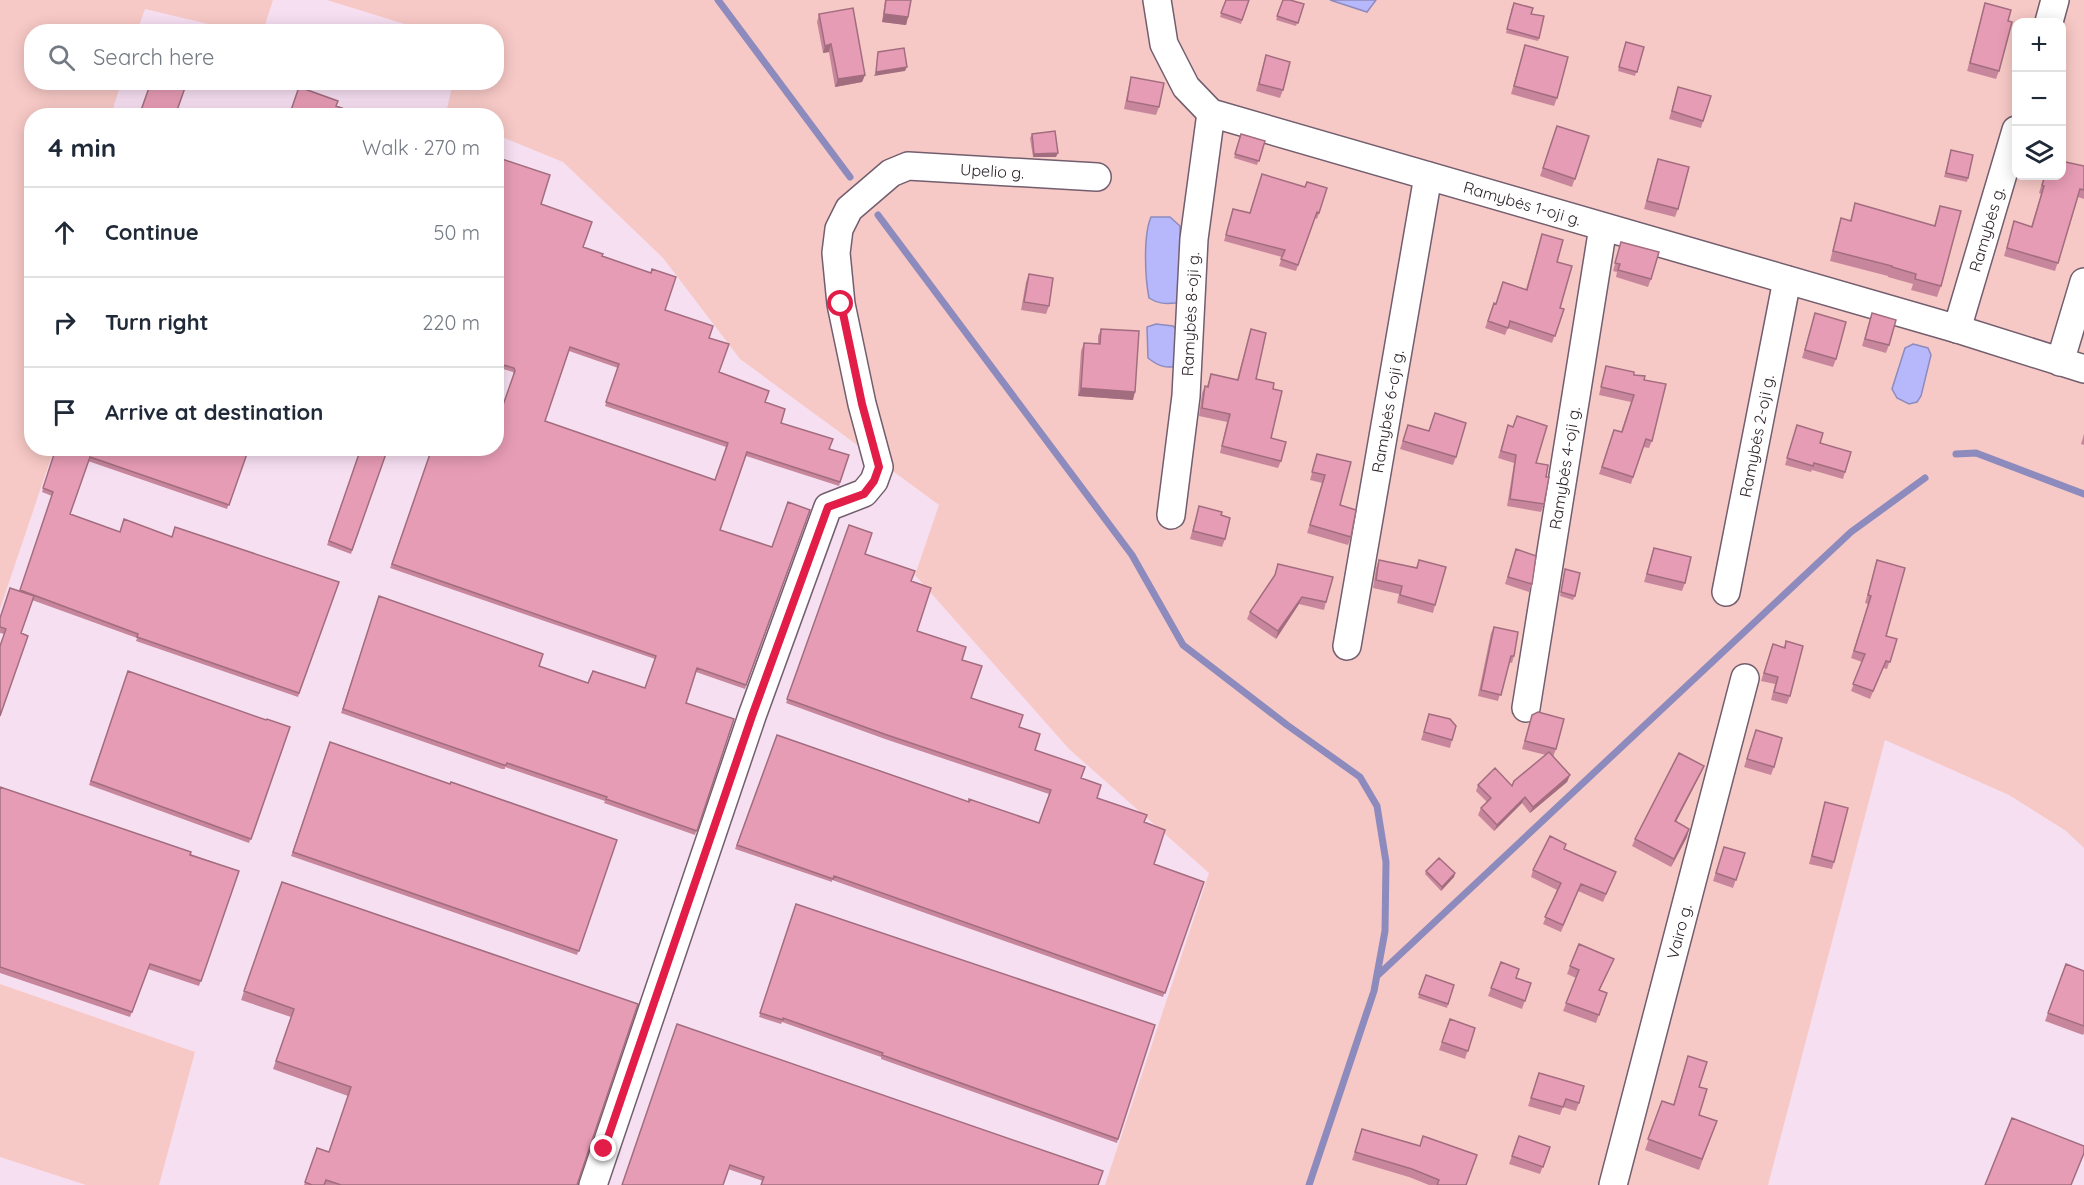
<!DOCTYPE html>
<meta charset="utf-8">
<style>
:root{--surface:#fff;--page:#f2f2f3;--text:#1f2937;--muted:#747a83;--line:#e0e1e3}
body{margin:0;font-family:Quicksand,sans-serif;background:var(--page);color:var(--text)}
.controls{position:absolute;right:18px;top:18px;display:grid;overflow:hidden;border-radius:12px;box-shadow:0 3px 15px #0003}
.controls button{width:54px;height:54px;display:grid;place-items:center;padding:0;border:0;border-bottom:2px solid var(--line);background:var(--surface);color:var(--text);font:30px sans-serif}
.stop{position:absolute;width:18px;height:18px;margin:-14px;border:4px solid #e11d48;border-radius:50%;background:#fff}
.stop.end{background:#e11d48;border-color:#fff;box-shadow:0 2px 6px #0008}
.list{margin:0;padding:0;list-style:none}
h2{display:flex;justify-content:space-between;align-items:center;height:78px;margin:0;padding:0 24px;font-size:26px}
h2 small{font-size:20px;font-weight:400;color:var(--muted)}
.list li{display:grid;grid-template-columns:39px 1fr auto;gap:18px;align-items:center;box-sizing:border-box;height:90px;padding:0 24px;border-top:2px solid var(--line)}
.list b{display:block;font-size:22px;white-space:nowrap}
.list em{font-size:20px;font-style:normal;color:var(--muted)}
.icon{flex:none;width:33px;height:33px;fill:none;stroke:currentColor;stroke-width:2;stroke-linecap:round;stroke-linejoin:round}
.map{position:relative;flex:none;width:2084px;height:1185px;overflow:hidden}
.search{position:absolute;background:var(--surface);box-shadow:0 3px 15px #0003;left:24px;top:24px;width:480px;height:66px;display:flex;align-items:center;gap:15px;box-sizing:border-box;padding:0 21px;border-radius:24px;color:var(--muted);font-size:22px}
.panel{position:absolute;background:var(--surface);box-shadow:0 3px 15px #0003;left:24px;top:108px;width:480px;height:348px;border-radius:24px}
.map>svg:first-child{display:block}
.green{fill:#f7c9c6;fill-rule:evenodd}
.water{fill:#b7b8fc;stroke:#8d8bbd;stroke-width:1.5}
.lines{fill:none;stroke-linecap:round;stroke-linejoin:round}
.stream{stroke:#8d8bbd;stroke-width:7}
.street-casing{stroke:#725e6e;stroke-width:30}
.street{stroke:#fff;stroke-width:27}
.wall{fill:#c7869c;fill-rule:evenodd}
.shaded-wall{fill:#a26d7f}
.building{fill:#e79cb5;stroke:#a26d7f;stroke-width:1.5;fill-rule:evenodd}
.route{stroke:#e11d48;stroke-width:8}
.labels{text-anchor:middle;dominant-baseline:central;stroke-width:4.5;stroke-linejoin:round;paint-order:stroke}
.street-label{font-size:16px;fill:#2b2229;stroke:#f7dff2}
</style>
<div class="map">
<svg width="2084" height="1185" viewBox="0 0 2084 1185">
<rect width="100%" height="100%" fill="#f7dff2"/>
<!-- green -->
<path class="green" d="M0 0H273L263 31H238L145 9 137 31 32 32V82L121 83 111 115 32 116V448L54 449 0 609Z
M327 0H2084V848L2066 831 2009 795 1885 740 1768 1185H1105L1209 873 1069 749 915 575 939 505 740 359 663 258 563 162 497 135 496 116H451L446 113 453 83 496 82V32L427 31ZM2016 22H2062V176H2016Z
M0 984 195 1052 159 1185H86L0 1157Z"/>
<!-- water -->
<path class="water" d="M1330 0H1376L1367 12Z
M1151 217H1170L1180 226 1181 290 1176 303C1166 304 1158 304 1149 298 1145 277 1143 236 1151 217Z
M1156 324 1173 326 1180 333 1178 366C1166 369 1158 366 1148 358L1147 327Z
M1913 344 1928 348 1931 355 1921 396 1917 402 1909 404 1897 398 1892 389 1905 348Z"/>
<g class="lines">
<!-- stream -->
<path class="stream" d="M718 0 850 177
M878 215 1132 555 1183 645 1287 725 1360 777 1377 806 1386 862 1385 931 1374 991 1309 1185
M1956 454 1976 453 2084 494
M1377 976 1851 532 1925 478"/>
<defs>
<g id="street">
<path id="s1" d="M1157 0 1164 44 1186 87 1211 113 1954 328 2084 369"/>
<path d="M2049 22 2055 0"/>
<path id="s2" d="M1957 329 2016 130"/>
<path d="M2060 362 2084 282"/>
<path id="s3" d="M1171 515 1186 396 1194 239 1211 113"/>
<path id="s4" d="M1726 592 1787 280"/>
<path id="s5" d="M1347 646 1428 176"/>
<path id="s6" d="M1526 708 1603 227"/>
<path id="s7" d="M593 1185 752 716 828 507 864 493 874 481 879 467 862 404 841 304 836 253 839 229 849 209 891 173 908 166 1097 177"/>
<path id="s8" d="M1613 1185 1745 678"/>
</g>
</defs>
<!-- street casing -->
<use href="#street" class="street-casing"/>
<!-- street -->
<use href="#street" class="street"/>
</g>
<!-- wall -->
<path class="wall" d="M885 0H911L908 17 906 25 882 22Z
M1226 0 1242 20 1241 24 1220 17Z
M1283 0 1304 4 1296 26 1276 20Z
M1985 3 2008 21 1999 71 1996 79 1967 71Z
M1512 7 1531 14 1539 38 1538 41 1506 33Z
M819 14 865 75 862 82 835 87 829 52 823 53 817 22Z
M1626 42 1644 47 1635 76 1618 71Z
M1525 45 1557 98 1554 106 1511 94Z
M1266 55 1283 90 1280 98 1256 91Z
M1131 77 1159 107 1156 115 1124 109 1129 85Z
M1678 87 1703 121 1701 128 1669 119Z
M1557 126 1589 136 1572 187 1540 176Z
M1032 134 1056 157H1033L1030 138Z
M1241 134 1265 141 1257 165 1234 158Z
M1951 150 1968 178 1967 182 1944 177Z
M496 157 541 204 583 247 602 256 665 310 709 338 719 372 765 402 781 423 829 449 849 455 839 486 746 456 720 530 772 547 810 510 745 689 696 672 686 703 734 719 695 835 604 803 605 801 505 767V769H502L341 713 379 596 539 666 588 683 645 688 655 659 390 568 432 448 503 405 514 375 513 372 496 367ZM569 351 618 368 605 406 726 447 715 480 545 421Z
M1658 159 1678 209 1675 217 1644 209Z
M2084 166V199L2078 197 2055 271 2004 256 2014 221 2031 227 2041 194 2039 193 2044 176H2061Z
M1262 174 1319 213 1317 219 1315 218 1296 271 1279 266 1282 257 1224 241 1233 209 1250 213Z
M1855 203 1934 226 1940 206 1941 286 1937 297 1911 290 1913 284 1888 277V276L1830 261 1838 229 1841 218 1850 221Z
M1542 234 1557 262 1560 308 1564 309 1552 343 1508 328 1505 335 1485 328 1494 303 1496 304 1503 282 1526 289Z
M1621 242 1651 279 1648 287 1616 277 1617 272 1613 271Z
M1029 274 1049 306 1046 314 1021 310 1026 282Z
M1815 313 1836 359 1833 367 1802 358Z
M1872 313 1889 345 1886 353 1862 346Z
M1101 329 1133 400 1078 396 1081 351 1084 343 1098 344V336Z
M1251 329 1256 379 1273 389 1271 438 1281 461 1278 468 1220 453 1227 422 1199 416 1202 393 1205 386H1207L1211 374 1237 380Z
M1606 366 1634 375 1644 380 1652 441 1649 448 1643 447 1631 484 1599 474 1614 430 1621 432 1631 402 1599 395Z
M1517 416 1536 463 1546 477 1544 504 1541 512 1507 506 1514 463 1498 458 1508 425 1513 427Z
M1408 425 1456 457 1453 465 1400 449Z
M1797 425 1820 443 1845 472 1843 479 1812 470 1811 472 1785 465Z
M2084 434V445L2081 444Z
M56 448H249L227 509 88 461 70 514 120 532 172 537 339 582 298 697 136 641 137 638 32 600 4 634 0 633V618L20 591 52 496 42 492Z
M361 448H388L351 554 327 545Z
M1317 454 1351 537 1348 545 1307 533 1322 483 1310 480Z
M1199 506 1221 515 1225 539 1222 547 1190 539Z
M849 525 865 554 911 581 917 631 962 660 971 698 1019 727 1035 750 1081 778 1097 798 1144 822 1154 864 1204 882 1163 997 832 880V882L735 849 777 735 969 802 1039 823 1049 794 885 739 786 703Z
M1654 548 1685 583 1682 591 1644 582Z
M1516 549 1532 584 1529 592 1505 584Z
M1379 560 1416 568 1419 560 1435 605 1433 613 1397 603 1399 594 1373 588 1376 568Z
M1877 560 1886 636 1897 639 1887 669 1883 668 1870 699 1851 691 1862 662 1851 658 1868 604 1865 603Z
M1565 569 1575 596 1573 600 1560 596Z
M1274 576 1326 602 1324 610 1299 604 1276 639 1247 619 1250 612Z
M1494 627 1514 656 1512 663 1509 662 1498 701 1478 696 1491 633Z
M1786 641 1790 696 1787 704 1771 700 1775 684 1761 681 1773 644 1784 647Z
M128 671 266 720 290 727 249 843 89 785Z
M1429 714 1452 740 1450 748 1421 740Z
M1532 715 1556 749 1553 757 1570 775 1567 782 1530 813 1522 803 1494 831 1478 815 1481 808 1487 802 1476 791 1478 785 1512 786 1546 755 1522 749Z
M1756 730 1774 767 1771 775 1744 767Z
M330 742 450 784 617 840 577 955 291 856Z
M1701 773 1676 822 1687 837 1671 867 1632 846 1635 839Z
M0 787 239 871 199 986 148 969 130 1017 0 973Z
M1825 802 1834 862 1832 869 1809 864Z
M1724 847 1745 853 1733 888 1713 881Z
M1564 849 1616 872 1603 902 1578 891 1561 932 1543 924 1557 890 1531 877 1533 870Z
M1426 871 1455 873 1454 877 1441 891 1425 874Z
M282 882 577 1185H304L317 1148 329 1152 348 1096 273 1069 291 1017 241 1000Z
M796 904 1118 1139 1117 1143 881 1059V1057L782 1022 781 1024 759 1017Z
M1614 959 1600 990 1607 993 1596 1023 1563 1011 1576 978 1567 974 1570 966Z
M1501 962 1516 978 1531 983 1522 1009 1488 996Z
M2066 964 2084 971V1033L2083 1035 2045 1021Z
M1426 975 1454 985 1447 1008 1418 998Z
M1450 1019 1475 1028 1465 1059 1439 1050Z
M677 1024 1103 1171 763 1181 728 1169Z
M1688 1056 1699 1087V1115L1717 1121 1699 1170 1645 1150 1662 1101 1673 1105Z
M1539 1073 1579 1103 1576 1111 1563 1107 1560 1115 1528 1106Z
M1360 1136 1466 1185H1429L1409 1177 1352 1160Z
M1519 1136 1550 1147 1540 1174 1509 1164Z"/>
<!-- shaded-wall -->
<path class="shaded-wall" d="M884 14 908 17 906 25 882 22Z
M831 44 829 52 823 53 825 46Z
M907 67 905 71 874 76 876 72Z
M865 75 862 82 835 87 838 79Z
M1058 153 1056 157H1033L1034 154Z
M1081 388 1135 392 1133 400 1078 396Z
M1302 597 1299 604 1276 639 1278 631Z
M1704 766 1701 773 1672 829 1675 821Z
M1570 775 1567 782 1530 813 1533 807Z
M1525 797 1522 803 1494 831 1497 825Z
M1689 829 1687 837 1671 867 1674 859Z
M1455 873 1454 877 1441 891 1442 887Z"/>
<!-- building -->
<path class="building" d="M886 0H911L908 17 884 14Z
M1226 0H1249L1242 20 1221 13Z
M1283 0H1290L1304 4 1298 23 1277 16Z
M1514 3 1533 8 1531 14 1544 16 1539 38 1507 29Z
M1985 3 2011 10 2008 21 2012 22 1999 71 1970 63Z
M853 8 865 75 838 79 831 44 825 46 819 14Z
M1626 42 1644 47 1637 72 1619 67Z
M1525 45 1568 57 1557 98 1514 86Z
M904 48 907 67 876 72 878 52Z
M1266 55 1290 62 1283 90 1259 84Z
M1131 77 1164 83 1159 107 1127 101Z
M151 82H187L175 116H139Z
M299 87 338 101 336 106 364 116H289Z
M1678 87 1711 96 1703 121 1672 111Z
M1557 126 1589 136 1575 179 1543 168Z
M1055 131 1058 153 1034 154 1032 134Z
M1241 134 1265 141 1259 161 1235 154Z
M1951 150 1973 155 1968 178 1946 173Z
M496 157 550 175 541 204 592 222 583 247 603 254 602 256 651 273 652 269 676 277 665 310 713 326 709 338 729 344 719 372 769 391 765 402 785 409 781 423 833 439 829 449 849 455 840 482 747 452 720 530 772 547 788 502 810 510 746 685 697 668 686 703 734 719 697 831 606 799 607 797 507 763 506 765H504L343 709 379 596 543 654 539 666 588 683 593 671 645 688 656 656 392 564 432 448H496V402L503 405 515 371 514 368 496 363V190L498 185 496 184ZM570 347 619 364 606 402 728 443 715 480 545 421Z
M1658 159 1689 167 1678 209 1647 201Z
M2061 161 2084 166V190L2080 189 2058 263 2007 248 2014 221 2032 227 2044 186 2042 185 2045 176H2061Z
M1262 174 1305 187 1307 182 1327 188 1319 213 1317 212 1298 265 1281 259 1285 250 1226 235 1233 209 1250 213Z
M1855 203 1935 226 1940 206 1961 211 1941 286 1915 279 1916 274 1892 267V266L1833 251 1841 218 1851 221Z
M1542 234 1563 240 1557 262 1572 266 1560 308 1564 309 1555 336 1510 321 1508 328 1488 321 1494 303 1496 304 1503 282 1527 290Z
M1621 242 1659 252 1651 279 1618 270 1620 264 1615 263Z
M1029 274 1053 278 1049 306 1024 302Z
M1815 313 1846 322 1836 359 1805 350Z
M1872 313 1896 320 1889 345 1865 339Z
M1101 329 1139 331 1135 392 1081 388 1084 343 1100 344Z
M1251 329 1266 333 1256 379 1274 383 1273 389 1282 391 1271 438 1286 442 1281 461 1222 446 1230 414 1202 408 1205 386 1208 387 1211 374 1238 380Z
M1606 366 1634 372V375L1645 376 1644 380 1666 384 1652 441 1646 439 1633 477 1602 467 1614 430 1622 432 1634 395 1601 387Z
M1435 413 1466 423 1456 457 1403 441 1408 425 1429 431Z
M1517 416 1547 426 1536 463 1548 465 1546 477H1549L1544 504 1510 499 1516 455 1501 451 1508 425 1513 427Z
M1797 425 1823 433 1820 443 1851 452 1845 472 1814 463 1813 466 1787 458Z
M56 448H249L229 505 90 457 70 514 120 532 124 519 172 537 175 527 339 582 299 693 137 637 138 634 20 590 53 492 43 488Z
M361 448H388L352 550 329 541Z
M1317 454 1351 462 1340 505 1356 510 1351 537 1310 525 1325 475 1312 472Z
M1199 506 1222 512 1221 515 1230 518 1225 539 1193 531Z
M849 525 872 533 865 554 915 571 911 581 931 588 917 631 966 647 962 660 982 666 971 698 1023 715 1019 727 1040 734 1035 750 1085 767 1081 778 1101 785 1097 798 1147 815 1144 822 1165 830 1154 864 1204 882 1165 993 834 876 833 879 737 845 777 735 969 802V799L1039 823 1051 790 887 735 787 699Z
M1654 548 1691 557 1685 583 1647 574Z
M1516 549 1536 556 1532 584 1508 577Z
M1379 560 1417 568 1419 560 1446 567 1435 605 1400 595 1402 586 1376 580Z
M1877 560 1905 568 1886 636 1897 639 1890 662 1886 661 1873 691 1853 684 1865 654 1854 651 1871 596 1868 595Z
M1278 564 1333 577 1326 602 1302 597 1278 631 1250 612 1275 575Z
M1565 569 1580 573 1575 596 1561 592Z
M10 588 34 596 21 633 28 636 0 716V646L6 629 0 627V618Z
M1494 627 1518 632 1514 656H1511L1501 695 1481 690Z
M1786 641 1803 646 1790 696 1774 692 1778 677 1764 673 1773 644 1785 648Z
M128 671 266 720 267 719 290 727 251 839 91 781Z
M1538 712 1564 719 1556 749 1525 741 1532 715Z
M1429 714 1450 719 1456 726 1452 740 1424 732Z
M1756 730 1782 738 1774 767 1747 759Z
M330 742 450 784 451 782 617 840 579 951 293 852Z
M1549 752 1570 775 1533 807 1525 797 1497 825 1481 808 1491 798 1478 785 1495 768 1512 786 1514 781Z
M1679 753 1704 766 1675 821 1689 829 1674 859 1635 839Z
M0 787 191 852 190 855 239 871 201 981 150 964 132 1012 0 967Z
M1825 802 1848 808 1834 862 1812 856Z
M1550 836 1566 844 1564 849 1616 872 1606 894 1581 884 1563 925 1545 917 1561 883 1533 870Z
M1724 847 1745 853 1736 880 1716 873Z
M1439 858 1455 873 1442 887 1426 871Z
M282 882 638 1004 577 1185H341L326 1180 324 1185H312L305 1182 317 1148 329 1152 351 1087 276 1061 294 1009 244 991Z
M796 904 1155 1025 1118 1139 882 1055 883 1053 783 1018V1020L760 1013Z
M1579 944 1614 959 1599 990 1607 993 1599 1015 1566 1003 1579 970 1570 966Z
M1501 962 1519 969 1516 978 1531 983 1525 1001 1491 988Z
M2066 964 2084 971V1026L2048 1013Z
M1426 975 1454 985 1448 1004 1419 994Z
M1450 1019 1475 1028 1468 1051 1442 1042Z
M677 1024 1103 1171 1098 1185H761L764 1177 730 1165 723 1185H622Z
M1688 1056 1707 1062 1699 1087 1707 1089 1699 1115 1717 1121 1702 1159 1648 1139 1662 1101 1674 1105Z
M1539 1073 1584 1086 1579 1103 1566 1099 1563 1107 1531 1098Z
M2012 1118 2084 1146V1153L2071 1185H1985Z
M1362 1129 1420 1146 1423 1136 1477 1155 1466 1185H1437L1439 1180 1412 1169 1355 1152Z
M1519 1136 1550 1147 1543 1167 1512 1156Z"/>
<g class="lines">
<!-- route -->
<path class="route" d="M604 1149 752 716 828 507 864 494 874 481 879 467 862 404 841 304"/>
</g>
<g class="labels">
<!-- street labels -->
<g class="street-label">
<text stroke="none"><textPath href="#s7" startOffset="1210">Upelio g.</textPath></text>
<text stroke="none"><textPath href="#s1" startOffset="453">Ramybės 1-oji g.</textPath></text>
<text stroke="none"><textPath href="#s2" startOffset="104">Ramybės g.</textPath></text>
<text stroke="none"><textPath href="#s3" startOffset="202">Ramybės 8-oji g.</textPath></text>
<text stroke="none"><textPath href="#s5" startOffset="238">Ramybės 6-oji g.</textPath></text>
<text stroke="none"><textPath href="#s4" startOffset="159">Ramybės 2-oji g.</textPath></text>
<text stroke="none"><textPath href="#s6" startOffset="243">Ramybės 4-oji g.</textPath></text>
<text stroke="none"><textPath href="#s8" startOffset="262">Vairo g.</textPath></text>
</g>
</g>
</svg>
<div class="controls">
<button>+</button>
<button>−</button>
<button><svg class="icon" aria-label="layers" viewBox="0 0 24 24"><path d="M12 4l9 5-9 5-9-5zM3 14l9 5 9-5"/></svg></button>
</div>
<div class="stop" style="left:841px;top:304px"></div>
<div class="stop end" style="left:604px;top:1149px"></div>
<div class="search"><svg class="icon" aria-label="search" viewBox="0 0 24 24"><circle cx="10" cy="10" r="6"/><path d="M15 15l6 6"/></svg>Search here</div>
<section class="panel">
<h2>4 min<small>Walk · 270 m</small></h2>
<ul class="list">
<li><svg class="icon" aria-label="ahead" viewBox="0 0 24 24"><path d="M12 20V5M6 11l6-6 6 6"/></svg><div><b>Continue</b></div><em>50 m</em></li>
<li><svg class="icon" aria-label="right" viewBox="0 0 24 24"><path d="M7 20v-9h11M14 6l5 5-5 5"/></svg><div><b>Turn right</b></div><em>220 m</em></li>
<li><svg class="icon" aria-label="arrive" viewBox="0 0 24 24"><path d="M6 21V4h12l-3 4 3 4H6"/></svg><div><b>Arrive at destination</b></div></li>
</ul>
</section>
</div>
